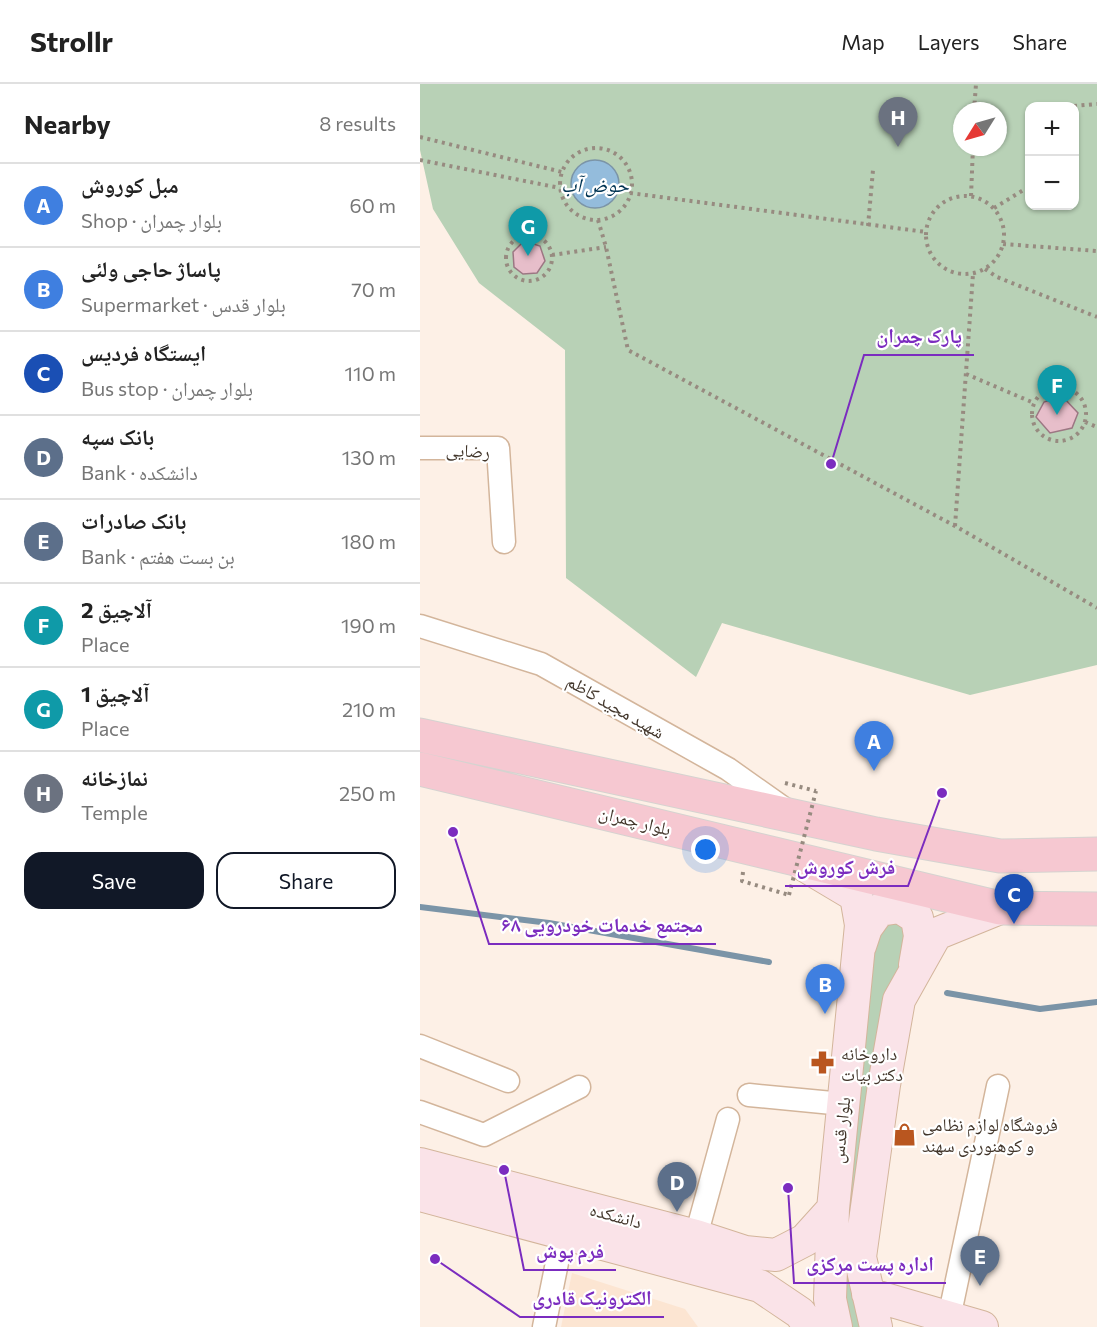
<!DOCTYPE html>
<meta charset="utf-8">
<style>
:root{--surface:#fff;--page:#f6f6f6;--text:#222;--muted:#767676;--line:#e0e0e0;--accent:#111827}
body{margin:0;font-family:Commissioner,"Noto Naskh Arabic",sans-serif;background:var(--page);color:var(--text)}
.controls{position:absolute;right:18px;top:18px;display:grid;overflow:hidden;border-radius:12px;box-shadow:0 2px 4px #0004}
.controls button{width:54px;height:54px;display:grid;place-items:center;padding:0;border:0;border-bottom:2px solid var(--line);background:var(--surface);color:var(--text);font:30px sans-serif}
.compass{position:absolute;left:533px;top:18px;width:54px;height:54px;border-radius:50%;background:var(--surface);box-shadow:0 2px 4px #0004;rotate:233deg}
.you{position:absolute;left:286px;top:766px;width:21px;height:21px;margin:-15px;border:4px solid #fff;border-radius:50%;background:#1a73e8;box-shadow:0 0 0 9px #1a73e833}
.badge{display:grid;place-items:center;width:39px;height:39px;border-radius:50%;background:var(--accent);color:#fff;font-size:20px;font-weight:700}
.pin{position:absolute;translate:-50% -50px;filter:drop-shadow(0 2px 3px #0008)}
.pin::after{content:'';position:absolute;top:32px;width:21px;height:18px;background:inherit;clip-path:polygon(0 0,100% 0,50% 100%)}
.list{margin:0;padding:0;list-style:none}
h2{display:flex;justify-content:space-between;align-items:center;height:78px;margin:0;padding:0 24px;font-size:26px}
h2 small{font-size:20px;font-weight:400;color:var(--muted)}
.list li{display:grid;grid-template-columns:39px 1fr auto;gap:18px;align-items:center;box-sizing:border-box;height:84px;padding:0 24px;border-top:2px solid var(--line)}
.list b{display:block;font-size:22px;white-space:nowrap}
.list p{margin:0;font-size:20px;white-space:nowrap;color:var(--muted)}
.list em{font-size:20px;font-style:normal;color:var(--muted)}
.actions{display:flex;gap:12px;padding:18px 24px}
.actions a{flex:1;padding:14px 0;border:2px solid var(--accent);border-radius:18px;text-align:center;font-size:21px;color:var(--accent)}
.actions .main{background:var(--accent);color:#fff}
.map{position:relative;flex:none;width:677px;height:1243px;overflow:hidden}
header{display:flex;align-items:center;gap:36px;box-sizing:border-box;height:84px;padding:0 30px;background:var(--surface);border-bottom:2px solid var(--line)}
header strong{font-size:28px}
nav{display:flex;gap:33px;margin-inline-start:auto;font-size:21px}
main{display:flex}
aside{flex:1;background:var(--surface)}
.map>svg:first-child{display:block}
.built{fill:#fce5d2}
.green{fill:#b8d1b6;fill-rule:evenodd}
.water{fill:#94bcdc;stroke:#7b94a7;stroke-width:1.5}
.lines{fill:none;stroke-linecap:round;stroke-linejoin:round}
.stream{stroke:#7b94a7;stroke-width:6}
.building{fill:#e7beca;stroke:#9c7783;stroke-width:1.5}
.street-casing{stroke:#d3b59b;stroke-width:25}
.secondary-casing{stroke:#d3b59b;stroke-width:34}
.primary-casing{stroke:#d5d3d0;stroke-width:35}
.path{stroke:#978b80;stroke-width:4;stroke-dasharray:3 4.5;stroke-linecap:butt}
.street{stroke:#fff;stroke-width:22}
.secondary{stroke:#fae3e8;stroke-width:32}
.primary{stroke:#f6c8d1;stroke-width:33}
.path-bridge{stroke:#978b80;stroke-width:4;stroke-dasharray:3 4.5;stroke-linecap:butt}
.labels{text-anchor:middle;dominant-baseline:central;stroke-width:4.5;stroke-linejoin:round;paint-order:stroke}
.street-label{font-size:18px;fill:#42362b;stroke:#fff}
.poi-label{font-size:18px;fill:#42362b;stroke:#fff;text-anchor:start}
.water-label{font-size:20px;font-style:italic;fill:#013453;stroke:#fff}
.leader{fill:none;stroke:#7b2cbf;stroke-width:2}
.callout-dot{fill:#7b2cbf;stroke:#fff;stroke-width:2}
.callout-label{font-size:20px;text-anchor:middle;font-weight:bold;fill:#7b2cbf;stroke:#fff;stroke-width:4.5;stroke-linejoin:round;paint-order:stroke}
</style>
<header>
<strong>Strollr</strong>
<nav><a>Map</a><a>Layers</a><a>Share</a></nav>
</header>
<main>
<aside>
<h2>Nearby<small>8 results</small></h2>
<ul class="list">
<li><span class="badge" style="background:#3f7fe0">A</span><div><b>مبل کوروش</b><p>Shop · بلوار چمران</p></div><em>60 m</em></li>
<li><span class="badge" style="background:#3f7fe0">B</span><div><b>پاساژ حاجی ولئی</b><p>Supermarket · بلوار قدس</p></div><em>70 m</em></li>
<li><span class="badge" style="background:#1a4fb4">C</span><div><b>ایستگاه فردیس</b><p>Bus stop · بلوار چمران</p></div><em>110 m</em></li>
<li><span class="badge" style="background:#5c6f8a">D</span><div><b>بانک سپه</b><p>Bank · دانشکده</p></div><em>130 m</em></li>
<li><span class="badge" style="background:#5c6f8a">E</span><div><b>بانک صادرات</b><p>Bank · بن بست هفتم</p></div><em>180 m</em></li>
<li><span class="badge" style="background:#0f9aa8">F</span><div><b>آلاچیق 2</b><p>Place</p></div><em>190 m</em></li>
<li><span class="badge" style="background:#0f9aa8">G</span><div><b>آلاچیق 1</b><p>Place</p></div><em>210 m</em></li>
<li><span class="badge" style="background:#6b7280">H</span><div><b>نمازخانه</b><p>Temple</p></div><em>250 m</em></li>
</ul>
<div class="actions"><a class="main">Save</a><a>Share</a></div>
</aside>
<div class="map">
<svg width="677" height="1243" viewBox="0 0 677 1243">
<rect width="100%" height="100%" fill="#fdf0e6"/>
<!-- built -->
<path class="built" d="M152 1189 265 1225 278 1243H141Z"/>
<!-- green -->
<path class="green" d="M0 0H677V581L550 611 302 539 276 593 146 494 145 266 59 199 13 125 0 66ZM610 22H654V122H610ZM542 27H578V63H542Z
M482 839 488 848 444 1243H425L418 1210 451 866 463 840Z"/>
<!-- water -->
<path class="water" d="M151 100a24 24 0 1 1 48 0a24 24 0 1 1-48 0Z"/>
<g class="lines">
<!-- stream -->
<path class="stream" d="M0 823 129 839 349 878
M527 909 620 925 677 918"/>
</g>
<!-- building -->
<path class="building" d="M104 157 120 162 125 177 117 189 103 190 94 183 93 168Z
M642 312 658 329 652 344 630 349 616 333 624 318Z"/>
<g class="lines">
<defs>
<path id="street" d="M0 364H78L84 458
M0 542 121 580 308 685 366 726
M0 962 88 997
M329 1011 423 1020
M0 1028 64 1051 159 1003
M276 1152 308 1035
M529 1234 578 1002
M124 1243 143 1149"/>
<path id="secondary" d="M384 781 436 812 441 841 413 1125 410 1215 416 1243
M440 862 446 844 459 826 480 823 497 834 500 852 495 881
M0 1080 276 1152 325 1168 356 1171 385 1156 413 1125
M0 1111 340 1202 380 1229 390 1243
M448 1210 562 1243
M456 1243 440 1173 464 1001 479 916 516 850 580 824"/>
<path id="primary" d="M0 651 456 750 580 772 677 770
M0 685 580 824 677 825"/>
</defs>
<!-- street casing -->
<use href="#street" class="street-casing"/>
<!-- secondary casing -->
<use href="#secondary" class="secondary-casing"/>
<!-- primary casing -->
<use href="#primary" class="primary-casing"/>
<!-- path -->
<path class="path" d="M654 22 677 20
M554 27 556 0
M0 53 142 88
M140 100a36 36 0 1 1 72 0a36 36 0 1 1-72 0Z
M0 76 140 104
M210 109 506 148
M506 151a39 39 0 1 1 78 0a39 39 0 1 1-78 0Z
M551 112 553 63
M574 124 610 102
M178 136 186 163 208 266 535 442 677 524
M448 142 453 86
M86 174a23 23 0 1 1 46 0a23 23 0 1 1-46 0Z
M583 160 677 167
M132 171 186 163
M565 185 577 193 677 233
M546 290 614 319
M612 330a27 27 0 1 1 54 0a27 27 0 1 1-54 0Z
M665 338 677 343
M535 442 553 190
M365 699 396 707
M323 788 322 797 369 811"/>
<!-- street -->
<use href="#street" class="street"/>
<!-- secondary -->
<use href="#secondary" class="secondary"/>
<!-- primary -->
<use href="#primary" class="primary"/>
<!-- path-bridge -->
<path class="path-bridge" d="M369 811 396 707"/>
</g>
<!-- icons -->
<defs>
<symbol id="pharmacy-bare" viewBox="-9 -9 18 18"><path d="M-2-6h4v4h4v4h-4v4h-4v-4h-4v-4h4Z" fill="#b9561f" stroke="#fff" stroke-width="2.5" paint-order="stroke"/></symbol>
<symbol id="shop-bare" viewBox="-9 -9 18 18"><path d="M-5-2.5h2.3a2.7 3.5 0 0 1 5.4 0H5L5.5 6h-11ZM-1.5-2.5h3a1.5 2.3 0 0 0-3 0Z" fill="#b9561f" stroke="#fff" stroke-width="2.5" paint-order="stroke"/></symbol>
</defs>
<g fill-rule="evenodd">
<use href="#pharmacy-bare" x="386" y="962" width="33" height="33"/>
<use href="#shop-bare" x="468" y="1034" width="33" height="33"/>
</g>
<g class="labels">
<!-- street labels -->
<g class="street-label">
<text transform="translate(48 366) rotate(3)">رضایی</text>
<text transform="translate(196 622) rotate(30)">شهید مجید کاظم</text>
<text transform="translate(215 736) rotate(14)">بلوار چمران</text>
<text transform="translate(420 1046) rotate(-84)">بلوار قدس</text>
<text transform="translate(196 1131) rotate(15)">دانشکده</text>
</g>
<!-- poi labels -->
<g class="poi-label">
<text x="421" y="969">داروخانه<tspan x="421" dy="21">دکتر بیات</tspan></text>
<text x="502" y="1040">فروشگاه لوازم نظامی<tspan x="502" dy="21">و کوهنوردی سهند</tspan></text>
</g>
<!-- water labels -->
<g class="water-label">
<text x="175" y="100">حوض آب</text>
</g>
</g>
<!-- callouts -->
<path class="leader" d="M411 380L444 271H554M522 709L488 802H365M33 748L69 860H296M84 1086L104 1186H196M368 1104L374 1199H526M15 1175L100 1233H244"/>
<g class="callout-dot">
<circle cx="411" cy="380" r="6"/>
<circle cx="522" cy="709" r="6"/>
<circle cx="33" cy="748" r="6"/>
<circle cx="84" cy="1086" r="6"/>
<circle cx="368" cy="1104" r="6"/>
<circle cx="15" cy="1175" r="6"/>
</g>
<g class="callout-label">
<text x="499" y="259">پارک چمران</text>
<text x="426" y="790">فرش کوروش</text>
<text x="182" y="848">مجتمع خدمات خودرویی ۶۸</text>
<text x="150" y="1174">فرم پوش</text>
<text x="450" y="1187">اداره پست مرکزی</text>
<text x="172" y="1221">الکترونیک قادری</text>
</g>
</svg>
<div class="controls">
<button>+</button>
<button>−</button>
</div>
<svg class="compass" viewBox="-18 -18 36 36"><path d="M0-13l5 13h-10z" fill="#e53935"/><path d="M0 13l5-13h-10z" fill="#767676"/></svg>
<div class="you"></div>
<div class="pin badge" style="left:454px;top:687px;background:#3f7fe0">A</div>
<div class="pin badge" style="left:405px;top:930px;background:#3f7fe0">B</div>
<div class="pin badge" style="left:594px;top:840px;background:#1a4fb4">C</div>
<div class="pin badge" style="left:257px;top:1128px;background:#5c6f8a">D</div>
<div class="pin badge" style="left:560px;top:1202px;background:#5c6f8a">E</div>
<div class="pin badge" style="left:637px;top:331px;background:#0f9aa8">F</div>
<div class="pin badge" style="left:108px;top:172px;background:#0f9aa8">G</div>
<div class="pin badge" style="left:478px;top:63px;background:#6b7280">H</div>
</div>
</main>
